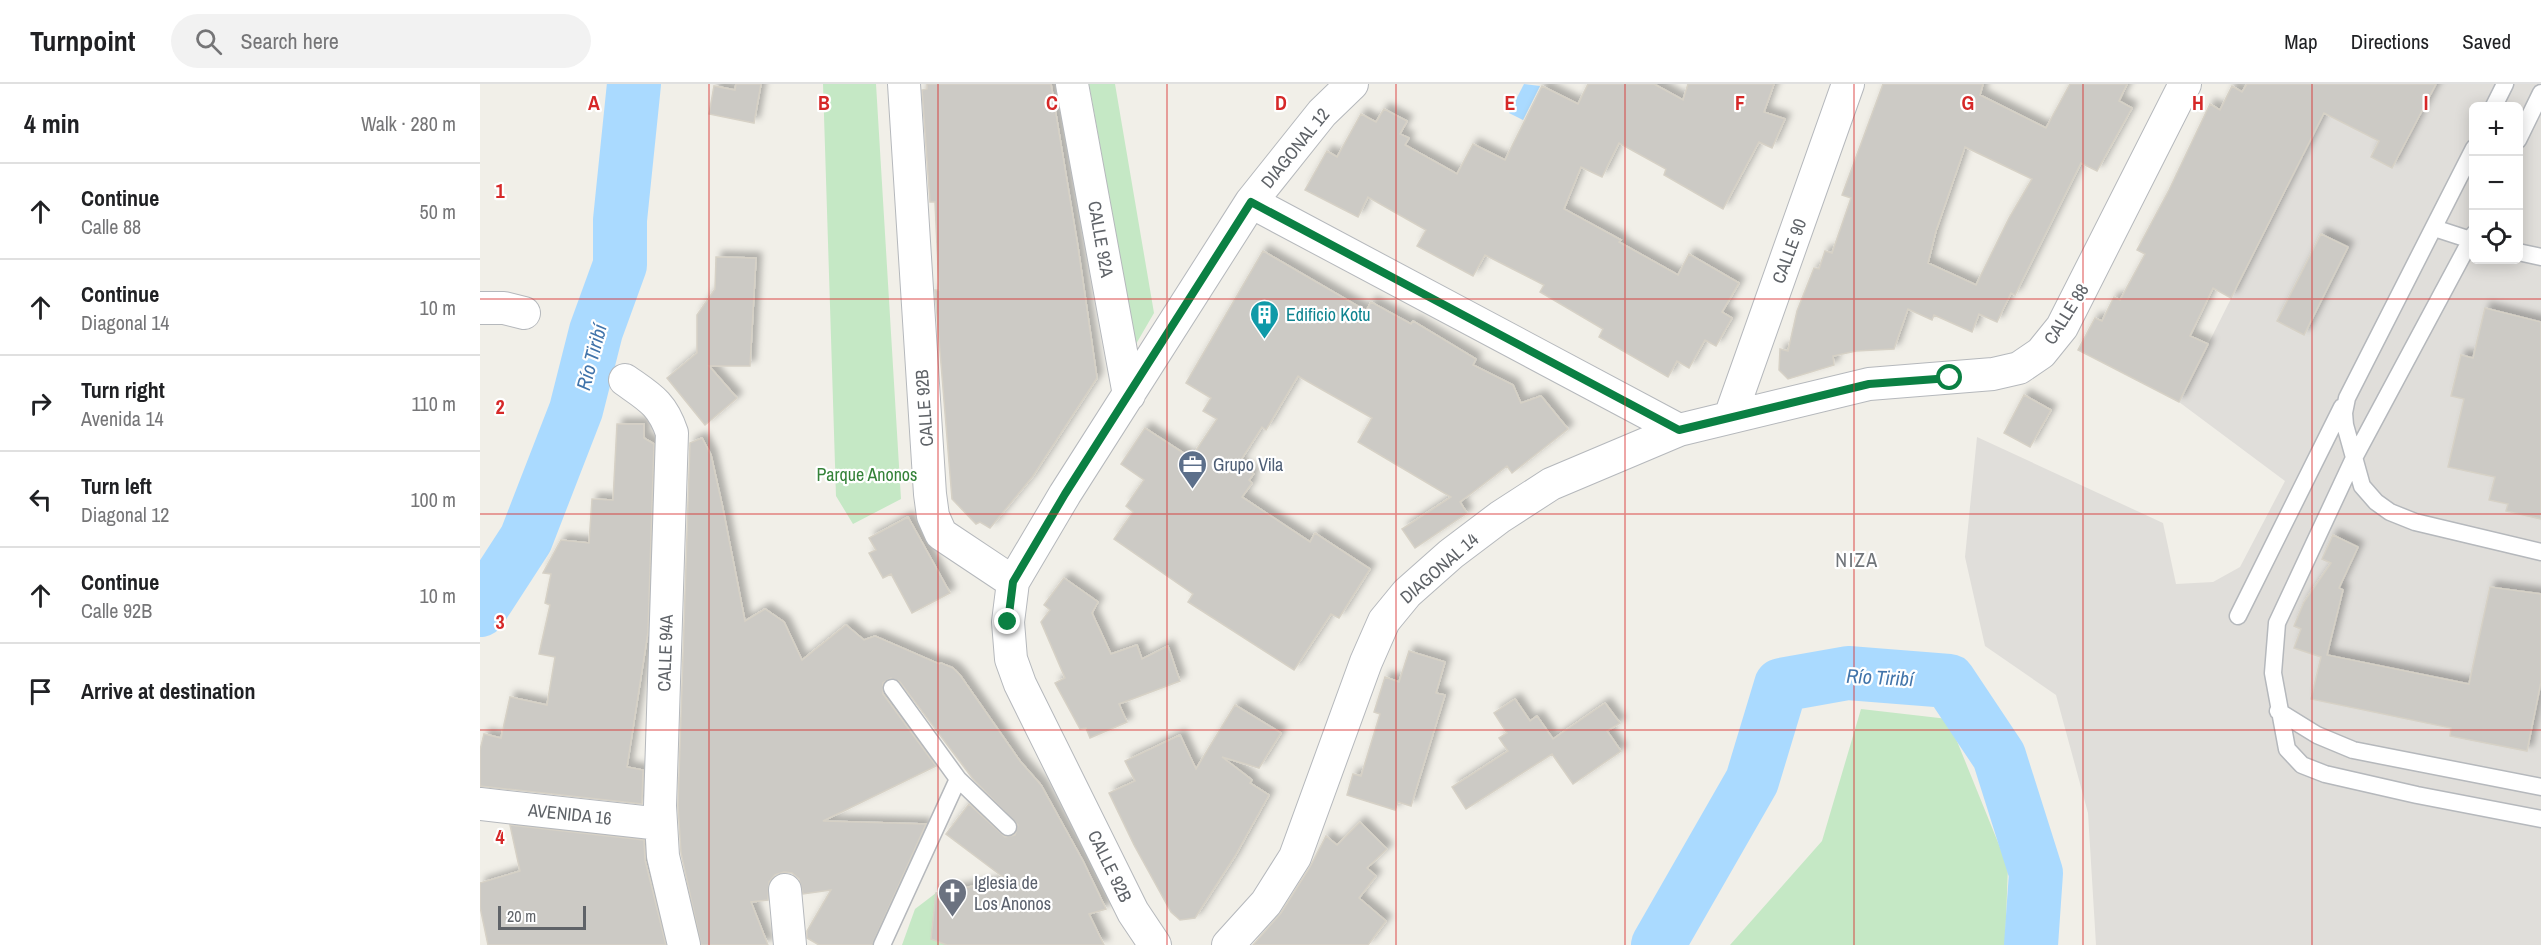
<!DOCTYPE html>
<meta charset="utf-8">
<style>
:root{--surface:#fff;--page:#f2f2f2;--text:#202124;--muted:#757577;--line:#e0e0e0}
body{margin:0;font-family:"Archivo Narrow",sans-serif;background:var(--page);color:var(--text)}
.controls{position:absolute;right:18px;top:18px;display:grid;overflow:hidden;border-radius:9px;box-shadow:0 3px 15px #0003}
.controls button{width:54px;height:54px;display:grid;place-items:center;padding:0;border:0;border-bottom:2px solid var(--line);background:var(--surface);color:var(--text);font:30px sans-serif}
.scale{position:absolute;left:18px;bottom:15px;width:88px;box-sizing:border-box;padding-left:6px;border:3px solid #5f6368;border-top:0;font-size:16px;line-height:21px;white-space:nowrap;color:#5f6368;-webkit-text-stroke:4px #fff;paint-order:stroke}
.stop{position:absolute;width:18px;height:18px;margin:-14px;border:4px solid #0b8043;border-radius:50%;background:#fff}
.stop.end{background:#0b8043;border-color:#fff;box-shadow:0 2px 6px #0008}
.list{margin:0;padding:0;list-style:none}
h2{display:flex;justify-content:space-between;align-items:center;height:78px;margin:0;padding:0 24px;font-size:26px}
h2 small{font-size:20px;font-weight:400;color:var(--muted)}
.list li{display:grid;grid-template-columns:39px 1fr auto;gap:18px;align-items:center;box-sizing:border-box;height:96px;padding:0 24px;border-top:2px solid var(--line)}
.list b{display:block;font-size:22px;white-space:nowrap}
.list p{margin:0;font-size:20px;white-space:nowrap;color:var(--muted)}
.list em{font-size:20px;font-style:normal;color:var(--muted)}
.icon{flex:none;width:33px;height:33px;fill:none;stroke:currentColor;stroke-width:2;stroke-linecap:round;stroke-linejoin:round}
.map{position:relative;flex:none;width:2061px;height:861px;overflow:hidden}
header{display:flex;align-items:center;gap:36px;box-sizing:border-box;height:84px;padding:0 30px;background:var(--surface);border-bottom:2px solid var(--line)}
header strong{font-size:28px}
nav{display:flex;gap:33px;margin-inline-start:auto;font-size:21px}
.search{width:420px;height:54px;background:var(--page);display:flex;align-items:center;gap:15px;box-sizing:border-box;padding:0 21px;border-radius:33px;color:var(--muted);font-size:22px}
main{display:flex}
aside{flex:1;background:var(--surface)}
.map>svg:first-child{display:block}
.industrial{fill:#e0deda;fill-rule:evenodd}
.green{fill:#c5e8c5}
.water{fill:#aadaff}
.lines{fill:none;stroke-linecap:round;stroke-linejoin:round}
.river{stroke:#aadaff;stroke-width:54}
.building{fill:#cccac5;stroke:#d6d1c6;stroke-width:1.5;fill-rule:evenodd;filter:url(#shadow)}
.service-casing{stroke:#b5b8bc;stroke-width:19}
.minor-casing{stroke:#b5b8bc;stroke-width:34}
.service{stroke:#fff;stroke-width:16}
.minor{stroke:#fff;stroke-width:32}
.route{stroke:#0b8043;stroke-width:8}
.grid{fill:none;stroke:#d62828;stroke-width:1.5;stroke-opacity:0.55}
.labels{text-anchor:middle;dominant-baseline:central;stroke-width:4.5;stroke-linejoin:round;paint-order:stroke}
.street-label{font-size:18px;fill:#5f6368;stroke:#fff}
.culture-label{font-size:18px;fill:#0d838f;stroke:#fff;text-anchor:start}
.service-label{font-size:18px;fill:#4e5e75;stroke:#fff;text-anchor:start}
.park-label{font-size:18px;fill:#348238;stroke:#fff}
.worship-label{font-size:18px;fill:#5b616d;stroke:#fff;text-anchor:start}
.water-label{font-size:20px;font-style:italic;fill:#4174aa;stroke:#fff}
.neighbourhood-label{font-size:20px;letter-spacing:1.5px;fill:#70757a;stroke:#fff}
.grid-label{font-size:20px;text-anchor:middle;font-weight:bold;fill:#d62828;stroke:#fff;stroke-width:4.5;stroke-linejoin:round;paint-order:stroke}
</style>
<header>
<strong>Turnpoint</strong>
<div class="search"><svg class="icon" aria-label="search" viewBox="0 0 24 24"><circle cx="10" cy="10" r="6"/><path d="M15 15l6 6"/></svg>Search here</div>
<nav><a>Map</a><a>Directions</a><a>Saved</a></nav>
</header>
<main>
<aside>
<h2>4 min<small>Walk · 280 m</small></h2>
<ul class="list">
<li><svg class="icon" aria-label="ahead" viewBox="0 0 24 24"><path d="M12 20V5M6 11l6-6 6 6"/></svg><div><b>Continue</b><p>Calle 88</p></div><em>50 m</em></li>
<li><svg class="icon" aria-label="ahead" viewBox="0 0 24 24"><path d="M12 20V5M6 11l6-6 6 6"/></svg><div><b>Continue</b><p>Diagonal 14</p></div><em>10 m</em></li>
<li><svg class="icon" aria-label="right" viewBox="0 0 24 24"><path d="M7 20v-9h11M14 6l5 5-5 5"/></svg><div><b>Turn right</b><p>Avenida 14</p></div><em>110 m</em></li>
<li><svg class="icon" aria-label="left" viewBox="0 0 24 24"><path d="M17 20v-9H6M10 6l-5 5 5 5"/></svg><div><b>Turn left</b><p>Diagonal 12</p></div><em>100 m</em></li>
<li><svg class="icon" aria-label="ahead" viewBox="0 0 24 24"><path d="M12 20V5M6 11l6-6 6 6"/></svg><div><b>Continue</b><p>Calle 92B</p></div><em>10 m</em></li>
<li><svg class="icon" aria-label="arrive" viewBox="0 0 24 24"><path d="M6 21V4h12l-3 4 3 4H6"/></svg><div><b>Arrive at destination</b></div></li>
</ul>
</aside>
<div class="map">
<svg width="2061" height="861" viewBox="0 0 2061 861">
<defs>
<filter id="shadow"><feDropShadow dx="5.5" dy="-5.5" stdDeviation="3" flood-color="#0004"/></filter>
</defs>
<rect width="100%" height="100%" fill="#f1efe8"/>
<!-- industrial -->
<path class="industrial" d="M1859 0H2061V861H1616L1608 729 1576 611 1505 562 1485 473 1497 353 1683 439 1696 500 1733 498 1760 483 1805 397 1699 318ZM1994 22H2038V176H1994Z"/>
<!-- green -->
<path class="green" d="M343 0H396L421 415 373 440 356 412Z
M609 0H635L674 229 656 260Z
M1381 625 1468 635 1528 783 1525 861H1250L1342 757Z
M456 809 451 855 467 861H422L435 825Z"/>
<!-- water -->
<path class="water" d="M1044 0 1060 2 1043 36 1029 29Z"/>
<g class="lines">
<!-- river -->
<path class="river" d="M0 526 46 455 96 326 116 247 140 181V136L154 0
M1178 861 1272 697 1301 601 1368 589 1469 597 1519 672 1556 789 1551 861"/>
</g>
<!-- building -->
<path class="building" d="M256 0H281L274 39 229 30 234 2 255 6Z
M447 0H571L598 163 617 294 553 392 510 444 500 438 496 440 472 415 455 206H459L455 118H450L442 6 447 5Z
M1108 0H1174L1203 16 1208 0H1294L1284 28 1305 35 1292 64 1279 58 1243 125 1184 91 1186 85 1139 59 1122 93 1101 83 1084 125 1141 156 1139 158 1198 191 1209 170 1259 199 1242 228 1252 234 1236 262 1225 256 1209 284 1197 277 1188 293 1119 253 1123 245 1060 208 1064 201 1005 171 993 192 937 162 946 146 888 113 878 133 825 106 847 67 857 73 881 30 896 38 904 25 927 37 920 50 929 54 925 61 977 90 993 60 1025 76 1062 2 1098 20Z
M1403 0H1503L1500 11 1566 44 1590 0H1647L1639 17 1652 24 1617 87 1601 79 1535 211 1531 209 1517 238 1499 230 1492 248 1454 231 1452 236 1428 225 1414 265 1376 267 1353 272 1354 281 1308 295 1299 286 1300 265 1308 267 1317 227 1334 184 1339 185 1345 167 1352 169 1371 114 1362 111ZM1485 63 1552 95 1529 134 1496 201 1448 179 1456 147Z
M1767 0H1956L1912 84 1891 73 1899 57 1844 29 1751 214 1733 204 1710 252 1728 260 1699 318 1598 266 1615 234 1622 237 1634 213 1640 216 1665 170 1657 166 1689 106 1730 20 1740 26 1752 2 1762 8Z
M1841 150 1868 163 1824 251 1797 237Z
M783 167 886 227 891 218 931 240 933 237 996 275 993 281 1033 301 1041 319 1061 312 1088 345 1032 389 1027 382 980 418 987 429 935 464 922 445 971 413 878 358 892 334 818 292 786 346 782 343 759 379 774 390 769 396 772 399 762 413 830 458 835 449 890 485 859 534 851 530 814 586 708 518 713 510 634 455 653 428 646 422 664 396 641 380 665 344 711 374 737 335 723 327 731 314 706 299Z
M236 173 276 174 270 282H229L257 314 225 341 187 294 217 269V231L235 205Z
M2005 224 2061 238V435L2026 427 2028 420 2009 416 2015 393 1968 383 1984 315 1971 312 1981 271 1993 274Z
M1544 311 1571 326 1550 363 1524 349Z
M137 340H164V354L174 360 168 548 147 683 163 686 162 720 0 702V666L4 650 21 654 30 613 67 621 75 573 59 570 70 521 65 519 71 490 63 489 81 456 109 459 112 415 133 416Z
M222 354 231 371 242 420 265 537 285 525 304 538 322 576 366 541 384 556 395 552 459 580 461 579 473 584 480 591 540 677 561 701 603 777 626 825 609 830 624 861H467L451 855 456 809 527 796 466 750 489 720 525 753 535 751 538 741 493 695 420 598 411 594 403 599V610L456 682 343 737 446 740 392 861H339L327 854V847L351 806 323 810 319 795 312 789 304 788 295 791 289 798 288 816 271 818 288 861H221L201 769 198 722 210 359Z
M428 433 470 509 432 529 411 490 403 494 389 469 396 466 389 454Z
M1853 451 1878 463 1859 504 1863 506 1847 571 1989 600 2010 503 2061 510V598L2047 667 1970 652 1971 644 1831 615 1841 573 1814 564 1821 545 1814 542 1824 518 1851 479 1842 475Z
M584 494 618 518 612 529 631 570 657 561 662 575 688 562 700 597 639 620 647 638 610 654 606 644 600 645 575 599 585 594 561 538 570 526 564 521Z
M929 567 965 578 956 609 965 611 931 722 918 718 915 726 867 711 873 690 881 692 900 630 894 628 905 593 919 598Z
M1035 615 1050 637 1057 632 1073 655 1125 619 1140 639 1127 647 1141 667 1093 700 1072 670 986 725 972 703 1028 667 1019 654 1027 649 1014 629Z
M755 621 801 649 779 684 742 673 772 696 770 699 789 711 755 772 715 834 700 836 691 828 654 761 629 709 655 697 645 677 700 651 716 685Z
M880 738 907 765 887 784 896 792 879 814 906 837 888 861H773L801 829 830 783 846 752 857 761Z
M30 741 164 756 165 776 186 861H8L0 823V799L40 787Z"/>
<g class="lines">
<defs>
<path id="service" d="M2014 22 2025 0
M2038 56 2061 9
M1994 64 1867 314 1864 329 1865 341 1882 402 1896 418 1910 428 1935 438 2061 468
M1954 144 1994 157
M1994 150 1874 374 1797 539 1793 589 1807 665 1822 681 1845 690 1937 711 2061 735
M2038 168 2061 173
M1758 532 1862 323
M412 604 478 695
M1798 627 1837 651 1873 666 2061 703
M402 861 478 695 528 743"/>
<path id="minor" d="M424 0 450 410 453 432 461 450 533 498
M592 0 649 311
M771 118 1199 346
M0 224H24L44 229
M145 296C169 313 182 319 192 349L180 722 183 772 204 861
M1250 333 1368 0
M0 720 181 740
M305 806 310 861
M675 861 653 828 540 600 531 575 528 538 533 498 585 410 771 118 842 29 872 0
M748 861 786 819 815 773 886 578 904 537 927 509 971 470 1020 433 1071 400 1199 346 1389 300 1513 290 1539 284 1561 269 1582 243 1705 0"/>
</defs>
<!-- service casing -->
<use href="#service" class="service-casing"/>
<!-- minor casing -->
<use href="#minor" class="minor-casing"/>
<!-- service -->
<use href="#service" class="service"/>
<!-- minor -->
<use href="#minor" class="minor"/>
</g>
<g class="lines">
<!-- route -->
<path class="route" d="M528 538 533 498 585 410 771 118 1199 346 1389 300 1470 294"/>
</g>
<!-- grid -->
<path class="grid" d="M229 0V861M458 0V861M687 0V861M916 0V861M1145 0V861M1374 0V861M1603 0V861M1832 0V861M0 215H2061M0 430H2061M0 646H2061"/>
<!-- icons -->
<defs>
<symbol id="building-pin" viewBox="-11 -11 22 30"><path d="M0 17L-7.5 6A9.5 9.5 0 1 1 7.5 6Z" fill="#0f9aa8" stroke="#fff"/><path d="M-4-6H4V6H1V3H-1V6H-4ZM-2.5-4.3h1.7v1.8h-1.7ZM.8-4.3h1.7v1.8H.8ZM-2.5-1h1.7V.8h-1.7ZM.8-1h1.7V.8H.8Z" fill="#fff"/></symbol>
<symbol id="office-pin" viewBox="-11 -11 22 30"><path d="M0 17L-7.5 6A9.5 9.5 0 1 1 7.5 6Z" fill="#5c6f8a" stroke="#fff"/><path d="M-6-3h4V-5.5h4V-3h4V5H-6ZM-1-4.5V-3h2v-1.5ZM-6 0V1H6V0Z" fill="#fff"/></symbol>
<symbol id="church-pin" viewBox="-11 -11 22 30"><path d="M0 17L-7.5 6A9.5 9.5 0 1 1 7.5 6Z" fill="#6b7280" stroke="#fff"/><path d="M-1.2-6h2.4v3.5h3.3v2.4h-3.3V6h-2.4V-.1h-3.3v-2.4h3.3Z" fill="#fff"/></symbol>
</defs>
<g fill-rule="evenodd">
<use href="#building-pin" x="768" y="214" width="33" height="45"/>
<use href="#office-pin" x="696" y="364" width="33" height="45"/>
<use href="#church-pin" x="456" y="792" width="33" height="45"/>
</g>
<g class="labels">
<!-- street labels -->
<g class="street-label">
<text transform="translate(815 64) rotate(-51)">DIAGONAL 12</text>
<text transform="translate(621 155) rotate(80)">CALLE 92A</text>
<text transform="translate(1309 167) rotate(-70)">CALLE 90</text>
<text transform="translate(1586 230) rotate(-58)">CALLE 88</text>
<text transform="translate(444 324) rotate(-94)">CALLE 92B</text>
<text transform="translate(959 484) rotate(-41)">DIAGONAL 14</text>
<text transform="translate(185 569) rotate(-88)">CALLE 94A</text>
<text transform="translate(90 730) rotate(6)">AVENIDA 16</text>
<text transform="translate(630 782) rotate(64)">CALLE 92B</text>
</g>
<!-- culture labels -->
<g class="culture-label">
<text x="806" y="230">Edificio Kotu</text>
</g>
<!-- service labels -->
<g class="service-label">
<text x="733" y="380">Grupo Vila</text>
</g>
<!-- park labels -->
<g class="park-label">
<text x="387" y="390">Parque Anonos</text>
</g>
<!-- worship labels -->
<g class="worship-label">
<text x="494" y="798">Iglesia de<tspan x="494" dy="21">Los Anonos</tspan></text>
</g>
<!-- water labels -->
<g class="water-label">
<text transform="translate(111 273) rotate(-75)">Río Tiribí</text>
<text transform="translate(1400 593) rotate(3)">Río Tiribí</text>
</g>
<!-- neighbourhood labels -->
<g class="neighbourhood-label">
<text x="1377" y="475">NIZA</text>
</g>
</g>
<g class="grid-label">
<text x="114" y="26">A</text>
<text x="344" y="26">B</text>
<text x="572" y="26">C</text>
<text x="801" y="26">D</text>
<text x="1030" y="26">E</text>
<text x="1260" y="26">F</text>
<text x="1488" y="26">G</text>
<text x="1718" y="26">H</text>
<text x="1946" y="26">I</text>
<text x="20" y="114">1</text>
<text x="20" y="330">2</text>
<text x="20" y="545">3</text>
<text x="20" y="760">4</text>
</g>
</svg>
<div class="controls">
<button>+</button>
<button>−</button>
<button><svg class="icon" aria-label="locate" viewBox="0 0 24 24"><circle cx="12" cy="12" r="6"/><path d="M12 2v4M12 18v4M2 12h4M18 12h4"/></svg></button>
</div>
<div class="scale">20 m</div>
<div class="stop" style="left:1470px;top:294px"></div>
<div class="stop end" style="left:528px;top:538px"></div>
</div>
</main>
